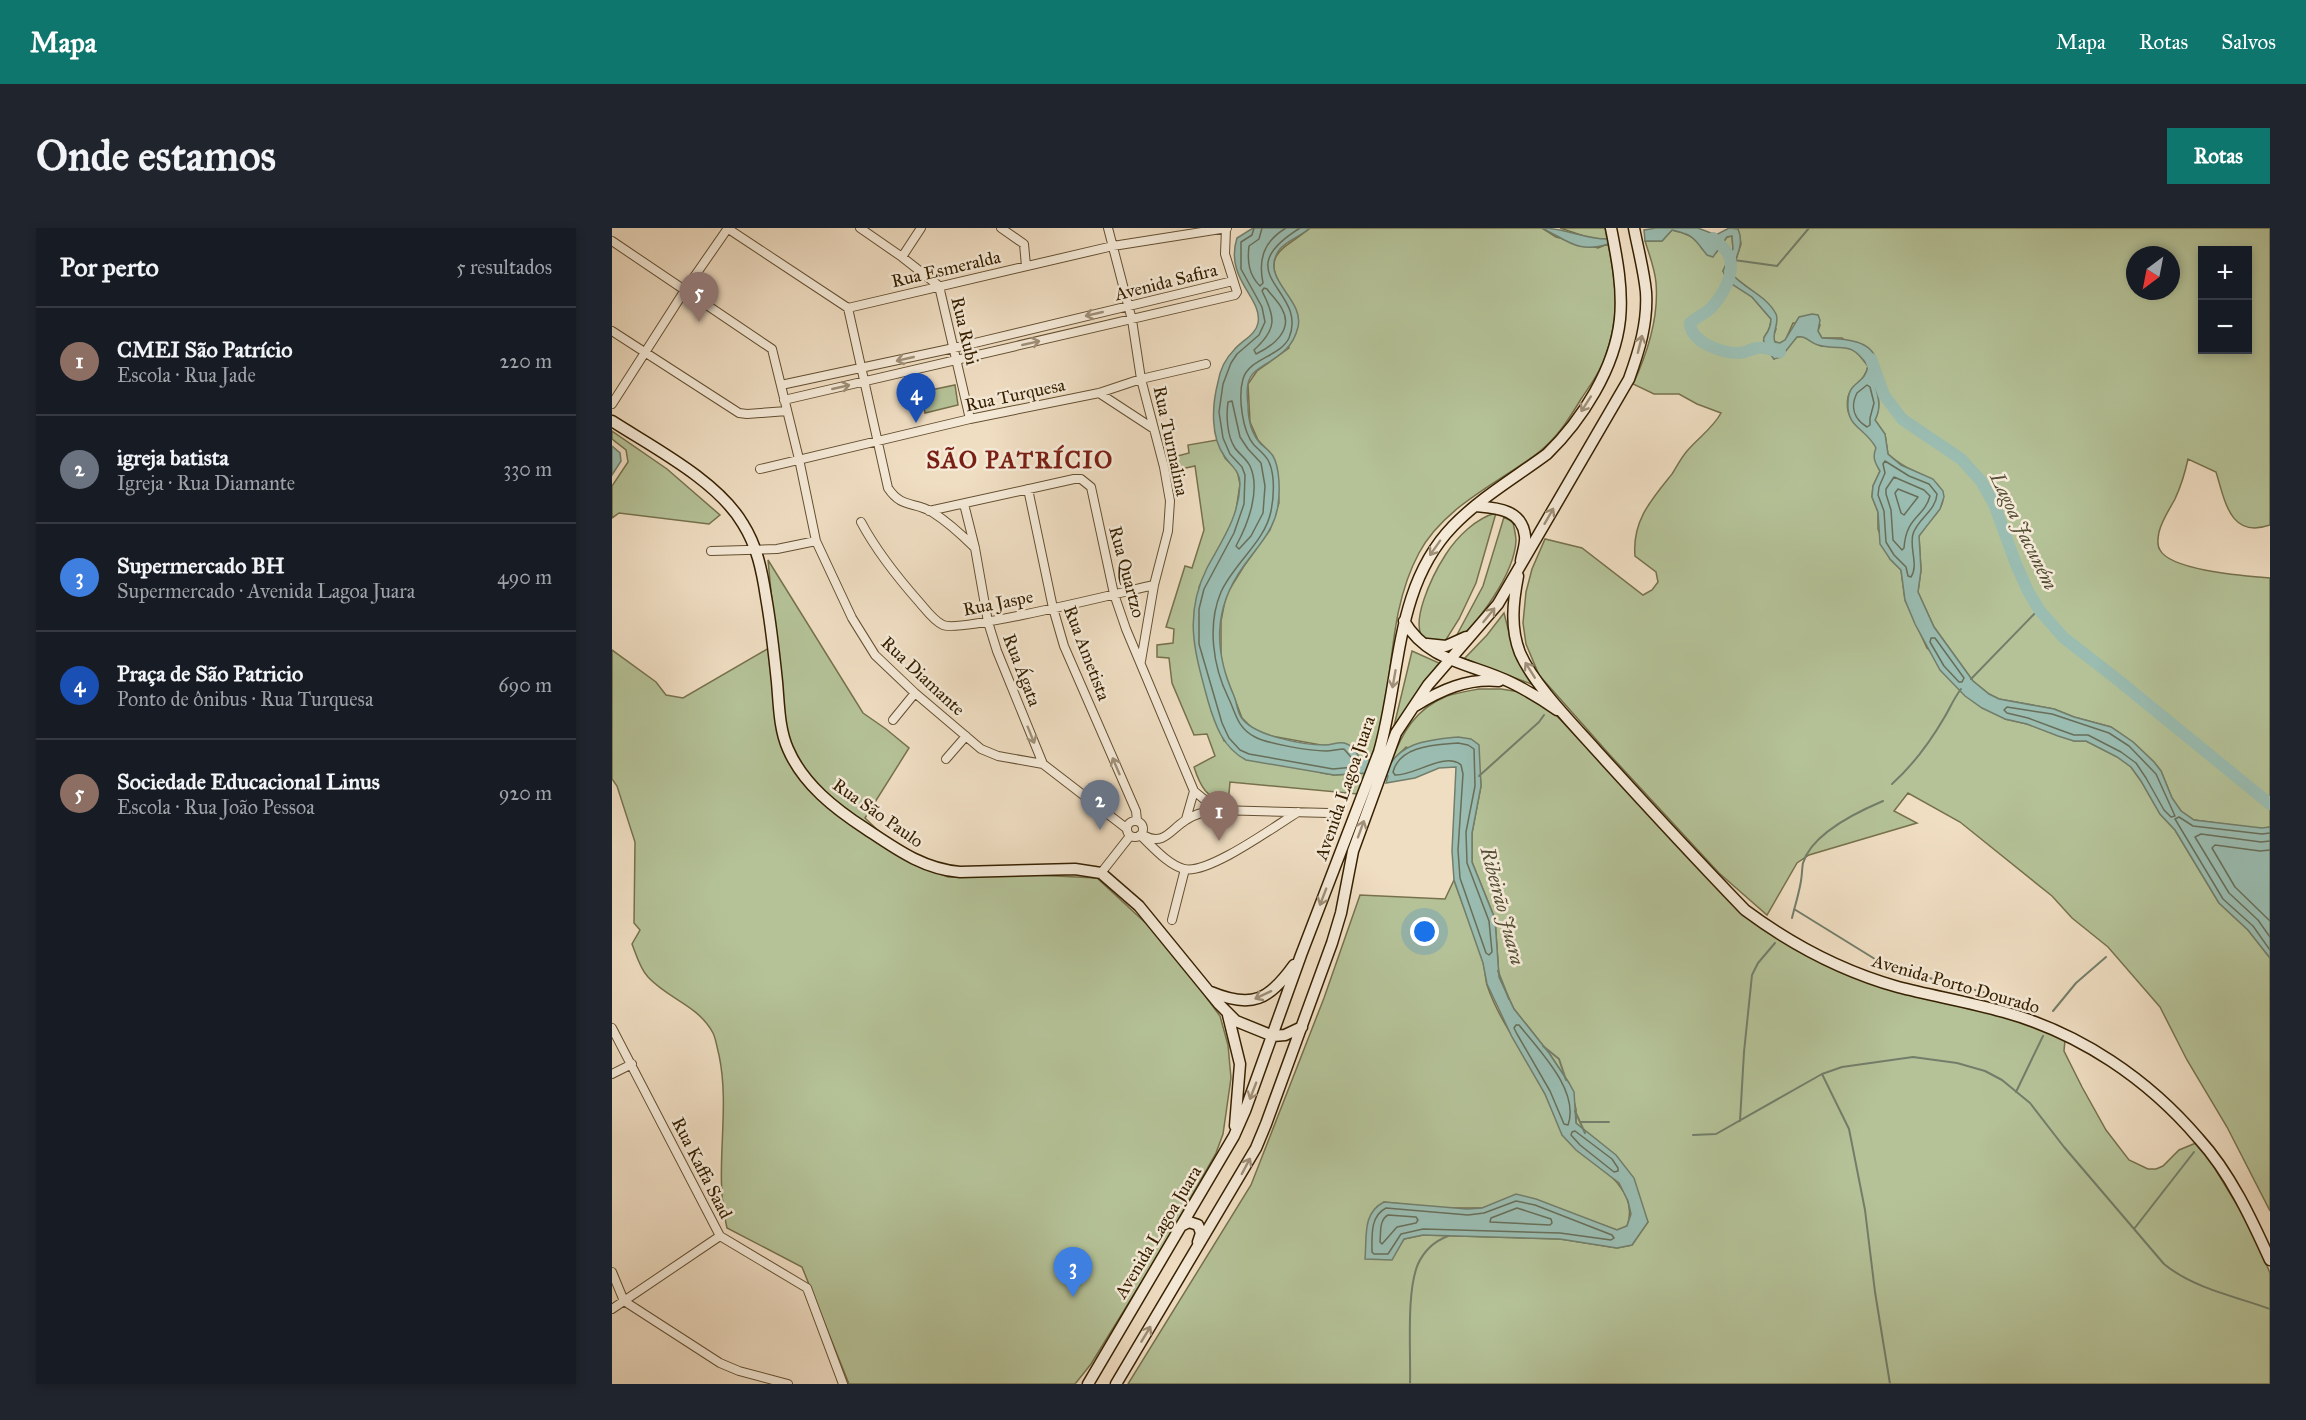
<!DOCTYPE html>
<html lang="pt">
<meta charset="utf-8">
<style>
:root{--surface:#171b24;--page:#20242c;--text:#f1f3f6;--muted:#9ea1a6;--line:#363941;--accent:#0f766e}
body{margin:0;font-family:"IM FELL Great Primer",serif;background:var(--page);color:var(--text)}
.controls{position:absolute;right:18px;top:18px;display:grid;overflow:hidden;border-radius:0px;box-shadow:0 3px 9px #0003}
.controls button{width:54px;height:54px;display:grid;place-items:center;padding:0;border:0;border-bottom:2px solid var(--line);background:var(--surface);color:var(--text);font:30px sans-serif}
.compass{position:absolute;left:1514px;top:18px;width:54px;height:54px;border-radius:50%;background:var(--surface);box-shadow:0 3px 9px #0003;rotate:212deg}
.you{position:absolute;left:813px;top:704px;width:21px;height:21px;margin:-15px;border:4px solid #fff;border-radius:50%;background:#1a73e8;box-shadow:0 0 0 9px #1a73e833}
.badge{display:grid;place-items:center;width:39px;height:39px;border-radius:50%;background:var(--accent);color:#fff;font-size:20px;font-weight:700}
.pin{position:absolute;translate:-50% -50px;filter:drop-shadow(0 2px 3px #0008)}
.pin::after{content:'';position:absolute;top:32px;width:21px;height:18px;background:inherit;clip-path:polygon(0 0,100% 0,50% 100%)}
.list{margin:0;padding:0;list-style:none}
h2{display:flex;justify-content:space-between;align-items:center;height:78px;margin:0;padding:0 24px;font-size:26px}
h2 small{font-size:20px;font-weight:400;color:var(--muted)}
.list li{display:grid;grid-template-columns:39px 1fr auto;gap:18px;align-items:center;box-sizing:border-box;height:108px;padding:0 24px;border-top:2px solid var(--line)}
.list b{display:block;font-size:22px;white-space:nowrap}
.list p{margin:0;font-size:20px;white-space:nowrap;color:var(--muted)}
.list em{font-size:20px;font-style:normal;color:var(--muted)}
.map{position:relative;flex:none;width:1658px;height:1156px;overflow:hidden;border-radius:0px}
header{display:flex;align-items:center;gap:36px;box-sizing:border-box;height:84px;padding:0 30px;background:var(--accent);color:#fff}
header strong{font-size:28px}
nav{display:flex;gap:33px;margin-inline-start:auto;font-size:21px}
.intro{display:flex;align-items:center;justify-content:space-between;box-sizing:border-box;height:144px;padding:0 36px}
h1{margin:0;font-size:42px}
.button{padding:15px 27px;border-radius:0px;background:var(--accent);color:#fff;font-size:21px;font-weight:700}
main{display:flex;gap:36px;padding:0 36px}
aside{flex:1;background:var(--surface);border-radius:0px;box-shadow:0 3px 9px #0003}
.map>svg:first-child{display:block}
.green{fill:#b5c298;stroke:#76714c;stroke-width:1.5;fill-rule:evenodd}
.water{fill:#9abcb1;stroke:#727e6a;stroke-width:1.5}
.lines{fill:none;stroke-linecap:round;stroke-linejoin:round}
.shore{stroke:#686e58;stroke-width:1.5}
.stream{stroke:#727e6a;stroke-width:2}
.river{stroke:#9abcb1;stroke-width:12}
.street-casing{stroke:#645031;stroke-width:10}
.secondary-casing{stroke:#362000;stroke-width:13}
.street{stroke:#f5ead8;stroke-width:8}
.secondary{stroke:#f5ead8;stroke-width:10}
.oneway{stroke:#9f8f77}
.labels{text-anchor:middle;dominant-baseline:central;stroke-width:5;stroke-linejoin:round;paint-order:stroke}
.street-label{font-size:18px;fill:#362000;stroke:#f5ead8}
.water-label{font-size:20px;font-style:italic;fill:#544f35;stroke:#f5ead8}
.district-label{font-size:24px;font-weight:bold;letter-spacing:1.5px;fill:#7a1f14;stroke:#f5ead8}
</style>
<header>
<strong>Mapa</strong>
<nav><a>Mapa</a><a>Rotas</a><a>Salvos</a></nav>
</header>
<div class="intro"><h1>Onde estamos</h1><a class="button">Rotas</a></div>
<main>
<aside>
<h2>Por perto<small>5 resultados</small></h2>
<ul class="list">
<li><span class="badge" style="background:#8d6e63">1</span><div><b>CMEI São Patrício</b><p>Escola · Rua Jade</p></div><em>220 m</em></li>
<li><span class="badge" style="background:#6b7280">2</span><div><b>igreja batista</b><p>Igreja · Rua Diamante</p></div><em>330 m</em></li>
<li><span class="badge" style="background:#3f7fe0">3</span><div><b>Supermercado BH</b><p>Supermercado · Avenida Lagoa Juara</p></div><em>490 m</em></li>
<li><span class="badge" style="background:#1a4fb4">4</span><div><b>Praça de São Patricio</b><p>Ponto de ônibus · Rua Turquesa</p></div><em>690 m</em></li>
<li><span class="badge" style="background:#8d6e63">5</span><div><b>Sociedade Educacional Linus</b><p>Escola · Rua João Pessoa</p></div><em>920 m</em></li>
</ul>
</aside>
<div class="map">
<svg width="1658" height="1156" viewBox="0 0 1658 1156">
<rect width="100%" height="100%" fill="#f0dec3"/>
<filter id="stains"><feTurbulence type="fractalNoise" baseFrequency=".00333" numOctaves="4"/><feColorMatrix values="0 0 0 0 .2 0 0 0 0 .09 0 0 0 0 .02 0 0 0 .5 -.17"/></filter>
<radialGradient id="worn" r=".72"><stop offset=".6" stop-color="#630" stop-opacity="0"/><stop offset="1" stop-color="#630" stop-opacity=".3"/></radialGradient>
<!-- green -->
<path class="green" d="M698 0H930L944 9 986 20 996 16C1005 59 1008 90 992 132 987 146 977 159 969 171 957 191 945 210 927 224 887 255 832 278 807 325 779 377 781 436 771 493 769 506 763 519 758 532L747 529 741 520 709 517 654 507 644 504 630 490 609 435V393L614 367 632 338 658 302 667 275 666 257 660 227 646 212 638 194 636 156 645 143 677 120 669 58C648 24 678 18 698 0Z
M948 0H993L995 11H981Z
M1123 0H1658V297C1618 311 1613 273 1604 244L1576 231C1573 245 1569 258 1563 271 1557 282 1550 292 1547 304 1546 309 1545 318 1548 322 1559 343 1636 348 1658 350V599L1650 601 1582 592 1569 583 1560 570 1549 543 1542 534 1521 514 1499 499 1462 489 1442 481 1387 471 1377 466 1361 453 1322 399 1306 364 1309 342 1307 308C1312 298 1321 291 1327 282 1341 259 1316 249 1300 242 1291 238 1283 232 1276 226L1273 206 1263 192C1272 174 1261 158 1265 140L1230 110H1210L1206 103 1208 97 1181 95 1173 113 1168 115 1163 114 1161 109 1164 101 1147 68 1121 48V41L1129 16 1126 1ZM1590 22H1636V122H1590ZM1523 27H1559V63H1523Z
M1060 2C1073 5 1085 9 1090 21L1104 25 1115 9 1120 8 1121 21 1111 43 1140 69 1159 91C1158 115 1141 101 1162 131L1185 109 1191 108 1209 118 1232 119 1243 122 1256 138C1253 155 1239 155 1236 169 1231 197 1254 198 1263 216 1267 225 1261 231 1268 243L1261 258 1260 269 1266 284V301L1278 331 1289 342 1293 372 1315 420 1393 491 1415 496 1462 513H1474L1506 529 1519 539 1529 553 1548 586 1563 602 1607 675 1636 702 1658 730V983L1615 899 1575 832 1548 779 1496 719 1460 690 1440 668 1348 594 1296 565 1282 583 1305 595 1197 627 1185 635 1155 687 1107 645 997 526 927 447 914 416 911 395 914 364 920 341 933 311 970 320 1031 367 1040 362 1046 354 1044 344 1023 328C1020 293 1039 272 1060 246 1065 238 1069 230 1075 223 1087 209 1101 200 1109 185L1085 176 1067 166H1042L1021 156C1036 124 1047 90 1044 55 1043 41 1037 26 1033 13H1050Z
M343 157 346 177 313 185 309 164Z
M0 203 55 241 108 287 97 296 7 285 0 290V258L16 234 14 222 0 211Z
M605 212 613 230 625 242 628 256 623 289 587 359 599 482 612 513 710 545 722 547 756 545 746 566 618 554 616 576C595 571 588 558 582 539L603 528 595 506 582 507 560 455 557 430 545 429V417L561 415 562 401 554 399 573 338 580 340 592 302 583 238 560 243 558 230 577 225 576 217Z
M884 285 864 355 847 391 830 418C826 418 820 417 816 415 792 401 823 343 834 326 845 309 864 290 884 285Z
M892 289 901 294C902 300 904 307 904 313 902 346 866 397 840 416L871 358Z
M156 332 251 485 274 501 297 520 253 590 300 635 336 649 423 647 485 650 552 712 608 788 616 817 619 850 611 906 604 925 545 1029 479 1136 463 1156H237L190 1039 115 1000C101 943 119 884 107 827 105 820 104 811 101 805 86 777 56 771 36 749 28 741 24 726 20 716L28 702 22 695 23 614 5 558 0 551V422L44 454 54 467 71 470 164 416Z
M892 385 902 424 922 457 852 431 875 407Z
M800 423 827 435 782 498Z
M867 461H889L908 464 936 479 989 533 1100 653 1224 740 1392 787 1453 812 1452 823 1470 859 1494 902 1517 932 1536 941H1544L1551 938 1567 922 1584 915 1596 929 1640 1002 1658 1045V1156H516L639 957 712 770 748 667 833 671 842 652C851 679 863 706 871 734 873 741 873 749 875 757 888 796 916 828 933 866 944 889 949 911 971 927 995 943 1027 966 1015 998L1005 1002 980 993 870 980H829L772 974 785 1022 792 1011 811 1007 948 1011 1005 1020 1020 1017 1036 994 971 902 964 895V881L957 855 937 825 902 781 887 749 883 691 860 634V605L869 558 868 545 794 519 779 534C790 505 803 481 835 468 844 465 856 463 867 461Z"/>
<!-- water -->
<path class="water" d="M641 0H698C689 8 676 12 668 21 645 50 693 70 686 99 681 120 668 127 651 138 646 141 641 144 638 150 634 157 635 169 636 177 636 190 639 205 648 215 652 219 658 223 661 228 668 240 668 264 666 277 663 302 645 319 631 339 601 381 602 423 622 468 625 475 625 483 629 489 641 508 692 517 713 517 721 517 728 512 735 516 741 518 744 524 747 529L758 532 756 545 722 547 634 532C611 520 603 497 596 473 583 425 571 388 595 340 610 312 627 289 628 256 628 243 620 239 613 229 598 209 600 177 606 154 608 142 614 130 622 122 629 113 644 107 646 95 651 70 612 51 625 10Z
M930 0C953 0 972 11 995 11L996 16C966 26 955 12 930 0Z
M1044 0H1086L1104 7 1117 0 1126 1C1134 19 1120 31 1121 47 1133 61 1155 68 1164 86 1168 96 1159 105 1163 114L1168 115 1173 112 1187 89 1200 86 1206 87 1208 92 1206 103 1210 110C1227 111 1259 110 1264 132 1266 140 1262 147 1263 155 1266 170 1270 178 1263 192L1273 206 1276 226 1289 237 1321 251 1331 263 1332 269 1328 281 1307 308 1309 342 1306 364 1322 399 1361 453 1377 466 1387 471 1442 481 1462 489 1499 499 1521 514 1542 534 1549 543 1560 570 1569 583 1582 592 1650 600 1658 599V730L1636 702 1607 675 1563 602 1548 586 1529 553 1519 539 1505 529 1474 513H1462L1446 508 1415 496 1393 491 1370 480 1353 468 1328 442 1303 396 1293 372 1289 342 1278 331 1268 316 1266 284 1260 269 1261 258 1268 243C1263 235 1260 229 1264 220 1254 200 1234 200 1236 174 1236 169 1237 164 1240 160 1248 151 1253 152 1256 138 1237 111 1232 124 1206 117 1198 115 1194 107 1185 109L1169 129 1162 131C1141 101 1158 115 1159 91L1140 69 1115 53 1111 43 1121 21 1120 8 1115 9 1101 29 1095 27C1082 11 1083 7 1060 2L1050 13H1033L1032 2Z
M0 218 8 225 9 233 0 247Z
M846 509 859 511 867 517 869 558 860 605V634L883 691 887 749 902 781 937 825 957 855 962 864 964 895 1004 927 1022 950 1036 994 1020 1017 1005 1020 948 1011 811 1007 792 1011 780 1032 753 1031C755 1009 750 985 772 974L855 981 870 980 904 966 924 971 1005 1002 1015 998 1019 986 1016 973 1007 955 964 922 950 907 933 866 900 809 875 756 871 735 842 652 840 623 844 539 827 540 803 550 774 555 776 548 773 547C784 514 816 512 846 509Z"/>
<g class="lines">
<!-- shore -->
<path class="shore" d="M642 0 640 7 629 14V41L650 79 653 94 647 107 625 126 619 135 611 156 607 184 611 210 618 226 630 239 633 247 632 276 622 305 592 361 587 381V416L610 495 617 510 628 522 637 526 721 541 742 539 744 535 732 521C726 521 720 523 714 523 699 523 656 516 643 509 625 500 624 485 616 469 601 438 595 397 609 364 622 335 653 314 659 283 662 269 663 247 657 234 654 227 647 222 642 217 630 203 626 168 631 151 637 130 668 129 677 110 697 61 612 47 688 0
M650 0 647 11 637 18C635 34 637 47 648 58L651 55C646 31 652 13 674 0
M652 60 655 61C659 67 666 73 670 81 682 102 661 118 644 126L642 122C665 101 664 90 650 63Z
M1255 157 1258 159 1262 175 1258 190V197L1255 199C1242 191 1238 179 1245 165Z
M620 173 628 209 636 221 649 235 653 258 651 285 639 308 627 321 624 318C636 296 649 262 638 238 634 230 627 226 623 220 615 208 614 188 616 174Z
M1273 233 1297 248 1317 256 1325 266C1324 283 1306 290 1301 306 1297 320 1307 337 1299 349L1296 348 1294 339 1282 327 1274 314 1272 283 1266 267 1267 259 1273 245 1271 236Z
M1282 249 1312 262 1318 268C1312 290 1294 288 1292 320L1290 322 1281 312 1279 282 1274 266V261Z
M1286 261 1306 269 1292 287 1289 285 1283 265Z
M1319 410H1323L1352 450 1350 454H1347L1332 438 1318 414Z
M1395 479 1440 486 1497 505 1517 518 1544 546 1563 588 1559 589 1552 582 1534 550 1524 535 1509 524 1476 507H1462L1448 502 1416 490 1395 485 1392 482Z
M846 515 856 517 862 521 863 558 854 604 855 635 877 693 880 724 877 727 874 725 848 650 846 622 851 546 849 537C834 523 802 548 783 547L781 544C788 517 824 517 846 515Z
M1658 605 1650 606 1581 598 1567 589 1563 591 1611 671 1641 698 1658 722
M1658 613 1649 614 1589 606 1583 609 1617 665 1646 692 1658 709
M1658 622 1648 623 1603 617 1600 620 1623 659 1658 693
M904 797H907C927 822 968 863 956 897L952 896 938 863 905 806 902 800Z
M963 903 1000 931 1006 940V943L1002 944 968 917 959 907 960 904Z
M904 973 923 977 1000 1007 1002 1010 999 1012 948 1005 811 1001 789 1006 776 1026H762L760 1024C760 1008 758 988 774 980L856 987 872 985Z
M905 980 939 991 940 995 938 997 878 994 879 990Z
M776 987 804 989 806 992 804 995 785 999 770 1016 768 1014C769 1004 767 992 776 987Z"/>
<!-- stream -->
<path class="stream" d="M1122 32 1165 38 1197 0
M1359 451 1427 381
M867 548 927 494 932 487
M1280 556C1301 537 1318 514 1332 490 1338 480 1342 470 1349 461
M1182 681 1271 736 1287 742 1420 777
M1180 690C1183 678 1187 665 1189 653 1190 647 1190 640 1191 635 1200 605 1245 584 1271 573
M886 743 897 771
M1441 783 1464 755 1494 729
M931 818 947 831 954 852
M1210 846 1237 901 1253 982 1263 1064 1278 1156
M1404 864 1431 808
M963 883 973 905
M1128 893 1132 824 1140 747 1146 735 1163 715
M968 894H997
M1081 907 1104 906 1210 846 1230 839 1301 829 1345 835 1373 843 1390 852 1418 875 1452 919 1552 1036C1581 1060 1622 1068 1658 1081
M1522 1001 1582 924
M798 1156C799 1124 794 1064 806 1036 812 1023 823 1013 836 1008"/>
<!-- river -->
<path class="river" d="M1101 10C1107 15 1114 21 1117 28 1124 45 1110 69 1098 81 1092 86 1085 89 1078 95 1079 115 1110 125 1127 125 1133 125 1139 121 1145 120 1153 118 1161 123 1168 124
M1259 131 1272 167 1290 191 1349 231 1369 253 1382 276 1404 336 1416 363 1428 383 1452 410 1506 452 1658 576"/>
<defs>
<path id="street" d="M115 0 236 80
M248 0 290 29 327 58
M389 0 412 16 414 38
M496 0 520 92 529 151 552 239 558 273 556 303 542 357 529 433
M0 13 160 121 187 231 204 313 240 390 263 427 303 465 369 521 386 528 431 536 514 600
M290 29 309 0
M327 58 358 191
M236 80 501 18 615 0
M236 80 276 260C290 281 302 273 320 284 336 294 350 307 363 320
M0 103 127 185 135 186 175 183
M169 157 342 120 621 53
M487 165 542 201
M172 172 623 67 625 64 613 26 614 0
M0 176 73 62 116 0
M148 241 358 191 487 165 529 151 594 136
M416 261 441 380 452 418 524 583 525 592
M352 276 363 320 376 394 385 423 431 536
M317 283 462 251H469L479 259 502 366 514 401 582 563 605 582 717 585
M249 294C265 324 285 349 308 375 314 382 322 393 331 397 348 405 511 364 542 357
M99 323 165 321 204 313
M281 492 303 465
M334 531 354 508
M574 591 582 563
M515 601a8 8 0 1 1 16 0a8 8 0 1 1-16 0Z
M528 607C540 618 556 637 572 641 596 647 663 598 686 584
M533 608C552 618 559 601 574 592 583 586 595 583 605 582
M489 645 518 608
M560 692 573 641
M0 800 108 1008 195 1060 231 1156
M0 846 20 836
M0 1044 12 1073 108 1135 127 1143 176 1156
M0 1081 108 1008"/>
<path id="secondary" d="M0 193C42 220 106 253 131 296 145 318 150 343 154 369 159 397 162 425 165 454 167 476 167 501 176 521 191 556 223 581 254 601 284 621 311 641 348 644L463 641 489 645 527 678 607 776 624 793 661 808 673 807 690 799
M863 278C884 280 910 281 913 308 914 316 910 326 909 333
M906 348C901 374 898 400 908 425 922 457 960 495 984 522 1033 576 1082 629 1133 682 1180 717 1229 743 1286 759 1321 768 1357 774 1392 784 1468 805 1536 851 1587 911 1618 945 1639 990 1658 1032
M792 393C817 435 860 435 900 455 916 463 931 472 945 482
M815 416 834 418 854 409
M803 478C829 462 855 450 887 453
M599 764C640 781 657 772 682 737
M616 787 628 836 623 898
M569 998 577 994 586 997 589 1005 586 1014
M476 1156 622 908 633 883 689 727 767 524C789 448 782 359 841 298 868 270 904 249 935 226 970 192 1003 140 1008 91 1011 61 1005 30 999 0
M504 1156 644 920 654 896 720 715 729 685 741 623 784 505 816 457 886 376 1017 151C1027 123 1036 95 1034 64 1032 43 1026 21 1022 0"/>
</defs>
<!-- street casing -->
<use href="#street" class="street-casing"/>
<!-- secondary casing -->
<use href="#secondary" class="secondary-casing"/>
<!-- street -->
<use href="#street" class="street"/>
<!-- secondary -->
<use href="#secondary" class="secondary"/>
</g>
<!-- one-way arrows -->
<defs><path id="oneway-shaft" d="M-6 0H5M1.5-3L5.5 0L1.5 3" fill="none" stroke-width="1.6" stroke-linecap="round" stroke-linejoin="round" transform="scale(1.5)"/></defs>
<g class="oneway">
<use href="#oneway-shaft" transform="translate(482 86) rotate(167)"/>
<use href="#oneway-shaft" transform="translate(419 115) rotate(-13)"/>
<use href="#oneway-shaft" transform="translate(1028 116) rotate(-76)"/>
<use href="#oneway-shaft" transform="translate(293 131) rotate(167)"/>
<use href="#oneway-shaft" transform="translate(229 159) rotate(-13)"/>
<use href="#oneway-shaft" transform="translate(974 176) rotate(123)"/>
<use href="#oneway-shaft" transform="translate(937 288) rotate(-60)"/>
<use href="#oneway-shaft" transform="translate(823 320) rotate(125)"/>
<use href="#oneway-shaft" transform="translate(877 387) rotate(-51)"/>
<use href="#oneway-shaft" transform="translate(918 442) rotate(-122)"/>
<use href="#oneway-shaft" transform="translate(782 451) rotate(100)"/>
<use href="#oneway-shaft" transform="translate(419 507) rotate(68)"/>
<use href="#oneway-shaft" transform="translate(504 538) rotate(-113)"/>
<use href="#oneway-shaft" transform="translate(749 601) rotate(-70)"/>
<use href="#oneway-shaft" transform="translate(711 669) rotate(111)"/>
<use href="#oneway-shaft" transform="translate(651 767) rotate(155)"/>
<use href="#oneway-shaft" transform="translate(641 863) rotate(111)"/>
<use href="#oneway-shaft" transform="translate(634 938) rotate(-62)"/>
<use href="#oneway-shaft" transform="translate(534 1106) rotate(-59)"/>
</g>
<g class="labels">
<!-- street labels -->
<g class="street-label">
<text transform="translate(334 41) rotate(-13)">Rua Esmeralda</text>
<text transform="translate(554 54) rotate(-14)">Avenida Safira</text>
<text transform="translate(353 103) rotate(77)">Rua Rubi</text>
<text transform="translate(403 167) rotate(-12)">Rua Turquesa</text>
<text transform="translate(559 213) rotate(78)">Rua Turmalina</text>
<text transform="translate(515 344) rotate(75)">Rua Quartzo</text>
<text transform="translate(386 375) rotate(-11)">Rua Jaspe</text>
<text transform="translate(475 425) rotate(69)">Rua Ametista</text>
<text transform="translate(410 442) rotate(69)">Rua Ágata</text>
<text transform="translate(311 448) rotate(43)">Rua Diamante</text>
<text transform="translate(733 560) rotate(-71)">Avenida Lagoa Juara</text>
<text transform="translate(266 585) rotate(35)">Rua São Paulo</text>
<text transform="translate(1344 756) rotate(16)">Avenida Porto Dourado</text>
<text transform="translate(90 940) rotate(63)">Rua Kaffa Saad</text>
<text transform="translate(546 1004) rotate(-59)">Avenida Lagoa Juara</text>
</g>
<!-- water labels -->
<g class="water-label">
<text transform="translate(1412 303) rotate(64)">Lagoa Jacuném</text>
<text transform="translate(891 678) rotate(75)">Ribeirão Juara</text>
</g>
<!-- district labels -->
<g class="district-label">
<text x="408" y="232">SÃO PATRÍCIO</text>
</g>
</g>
<rect width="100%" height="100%" filter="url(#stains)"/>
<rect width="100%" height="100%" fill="url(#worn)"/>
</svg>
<div class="controls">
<button>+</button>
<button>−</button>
</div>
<svg class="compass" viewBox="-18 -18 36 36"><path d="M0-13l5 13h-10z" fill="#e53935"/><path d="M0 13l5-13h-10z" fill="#9ea1a6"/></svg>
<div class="you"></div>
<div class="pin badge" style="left:607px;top:613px;background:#8d6e63">1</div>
<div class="pin badge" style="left:488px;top:602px;background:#6b7280">2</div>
<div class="pin badge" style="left:461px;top:1069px;background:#3f7fe0">3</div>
<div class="pin badge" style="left:304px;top:195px;background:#1a4fb4">4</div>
<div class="pin badge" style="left:87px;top:94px;background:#8d6e63">5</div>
</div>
</main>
